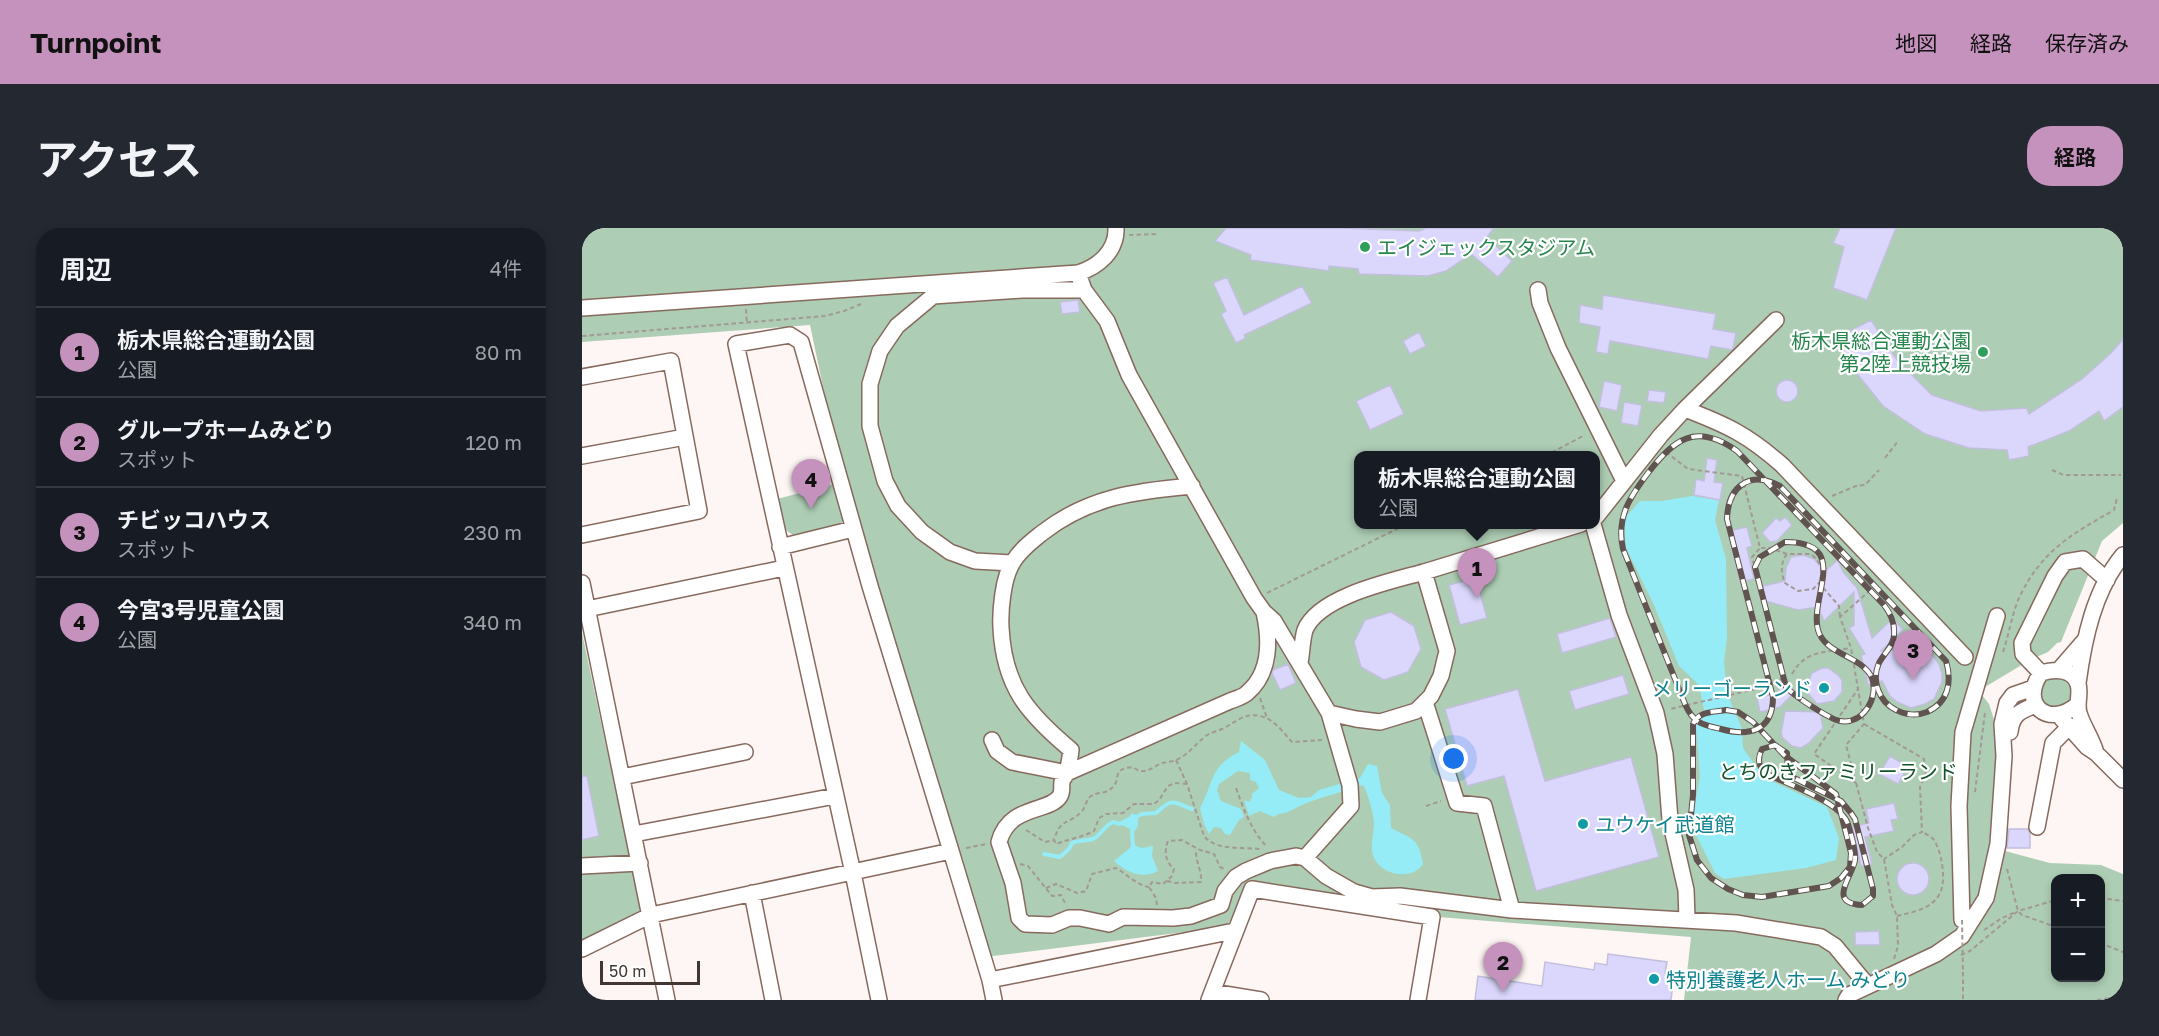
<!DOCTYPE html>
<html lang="ja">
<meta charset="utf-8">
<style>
:root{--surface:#171b24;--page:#242831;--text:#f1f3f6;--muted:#9ea1a6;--line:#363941;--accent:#c592be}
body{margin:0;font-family:"Golos Text","Noto Sans JP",sans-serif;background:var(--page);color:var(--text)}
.controls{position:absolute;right:18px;bottom:18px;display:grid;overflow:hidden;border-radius:12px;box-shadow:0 3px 9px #0003}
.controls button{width:54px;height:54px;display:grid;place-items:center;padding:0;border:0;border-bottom:2px solid var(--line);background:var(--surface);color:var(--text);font:30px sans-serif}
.scale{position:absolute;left:18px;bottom:15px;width:100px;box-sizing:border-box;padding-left:6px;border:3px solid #433531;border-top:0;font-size:16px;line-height:21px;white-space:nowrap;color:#433531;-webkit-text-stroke:4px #fff;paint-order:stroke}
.you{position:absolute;left:872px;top:531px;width:21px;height:21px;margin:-15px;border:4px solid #fff;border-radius:50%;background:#1a73e8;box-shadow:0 0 0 9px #1a73e833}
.badge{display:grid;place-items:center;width:39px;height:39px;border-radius:50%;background:var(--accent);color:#111;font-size:20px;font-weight:700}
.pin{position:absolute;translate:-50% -50px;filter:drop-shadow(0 2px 3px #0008)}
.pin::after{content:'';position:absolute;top:32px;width:21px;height:18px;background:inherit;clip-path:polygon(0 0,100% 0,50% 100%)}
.popup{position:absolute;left:772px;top:223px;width:246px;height:78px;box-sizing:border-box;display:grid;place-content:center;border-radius:12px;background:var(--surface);filter:drop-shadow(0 2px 4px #0005);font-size:20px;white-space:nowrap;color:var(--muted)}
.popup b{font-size:22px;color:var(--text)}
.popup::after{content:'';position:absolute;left:50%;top:100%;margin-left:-12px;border:12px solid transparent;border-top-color:var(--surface)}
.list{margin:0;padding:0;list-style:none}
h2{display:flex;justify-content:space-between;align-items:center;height:78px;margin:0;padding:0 24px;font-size:26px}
h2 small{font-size:20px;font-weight:400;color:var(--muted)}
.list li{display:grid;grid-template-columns:39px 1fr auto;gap:18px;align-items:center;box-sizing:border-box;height:90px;padding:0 24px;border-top:2px solid var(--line)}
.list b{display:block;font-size:22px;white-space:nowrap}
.list p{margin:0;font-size:20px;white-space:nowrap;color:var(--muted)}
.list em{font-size:20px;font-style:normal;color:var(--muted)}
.map{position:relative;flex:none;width:1541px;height:772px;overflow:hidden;border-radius:24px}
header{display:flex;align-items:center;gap:36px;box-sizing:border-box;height:84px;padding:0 30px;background:var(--accent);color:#111}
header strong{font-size:28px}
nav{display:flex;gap:33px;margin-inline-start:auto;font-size:21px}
.intro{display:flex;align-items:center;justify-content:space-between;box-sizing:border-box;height:144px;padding:0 36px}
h1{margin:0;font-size:42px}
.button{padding:15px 27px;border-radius:24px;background:var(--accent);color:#111;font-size:21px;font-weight:700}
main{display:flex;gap:36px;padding:0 36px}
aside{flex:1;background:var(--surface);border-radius:24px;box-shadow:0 3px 9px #0003}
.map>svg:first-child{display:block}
.green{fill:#adceb4;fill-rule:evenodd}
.water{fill:#95ecf6}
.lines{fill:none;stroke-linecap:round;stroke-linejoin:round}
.stream{stroke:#95ecf6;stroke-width:4}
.building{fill:#dbd7fc;stroke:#c2bfdd;stroke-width:1.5}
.minor-casing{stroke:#87695e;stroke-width:18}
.path{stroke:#a39895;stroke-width:2;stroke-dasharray:4.5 3;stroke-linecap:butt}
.minor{stroke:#fff;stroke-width:15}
.rail-casing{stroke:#615450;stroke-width:6}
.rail{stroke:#fff;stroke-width:4;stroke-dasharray:11;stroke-linecap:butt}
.path-bridge{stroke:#a39895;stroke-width:2;stroke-dasharray:4.5 3;stroke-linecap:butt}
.leisure-dot{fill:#2e9e5b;stroke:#fff;stroke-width:2}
.culture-dot{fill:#0f9aa8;stroke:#fff;stroke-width:2}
.labels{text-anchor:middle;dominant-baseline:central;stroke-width:4.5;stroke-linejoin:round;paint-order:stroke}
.leisure-label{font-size:20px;fill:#27864d;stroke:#fff;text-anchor:start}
.culture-label{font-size:20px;fill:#0d838f;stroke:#fff;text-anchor:start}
.park-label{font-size:20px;fill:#13532c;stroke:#fff}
</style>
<header>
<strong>Turnpoint</strong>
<nav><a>地図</a><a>経路</a><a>保存済み</a></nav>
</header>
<div class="intro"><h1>アクセス</h1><a class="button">経路</a></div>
<main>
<aside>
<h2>周辺<small>4件</small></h2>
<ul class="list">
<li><span class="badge">1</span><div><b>栃木県総合運動公園</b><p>公園</p></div><em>80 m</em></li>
<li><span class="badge">2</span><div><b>グループホームみどり</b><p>スポット</p></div><em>120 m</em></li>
<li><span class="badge">3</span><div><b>チビッコハウス</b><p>スポット</p></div><em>230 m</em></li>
<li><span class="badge">4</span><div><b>今宮3号児童公園</b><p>公園</p></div><em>340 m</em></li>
</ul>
</aside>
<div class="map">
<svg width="1541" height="772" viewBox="0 0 1541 772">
<rect width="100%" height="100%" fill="#fef6f4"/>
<!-- green -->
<path class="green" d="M0 0H1541V295L1520 313 1479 414 1475 415 1466 424 1448 432 1403 459 1400 467 1407 476 1418 510 1408 619 1468 635 1519 637 1541 646V772H1102L1109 709 844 688 675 661 643 699 403 729 276 325 228 97 0 114ZM776 228H1014V296H776ZM1474 650H1518V750H1474Z
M252 256 262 291 259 296 212 308 204 302 195 271Z
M0 405 59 682 0 713Z
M1469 447 1485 451 1491 461V472L1472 482 1458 474 1457 455Z"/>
<!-- water -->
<path class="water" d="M1110 268 1137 272 1133 292 1144 331 1145 410 1142 434 1145 465 1160 501 1161 520 1181 549 1245 579 1257 610 1254 632 1224 640 1142 651 1133 645 1109 597 1118 549 1114 497 1123 487 1117 457 1097 438 1072 377 1044 320 1042 291 1058 273H1080Z
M659 513 683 532 697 562 717 570 729 569 737 562 778 550 786 536 795 538 800 565 808 577 809 600C830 611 837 610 841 636 836 643 830 646 821 646 808 647 792 638 790 623 789 614 792 604 792 595 791 583 787 570 782 558L777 557C755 567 730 570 710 582 704 586 698 584 692 589L678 583 667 588 662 572 667 574 670 570V566L677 560 674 554 668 552V545L656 543 637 556 635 562 639 573 659 581 662 589 657 592 648 607 643 606 639 600 632 599 627 606 622 596 618 580C632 555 627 539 657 524Z
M550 585 556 588V598L552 604 553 617C561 622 563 619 571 618L570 628 576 643C560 651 545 645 532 633L549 619 548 601 538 596 539 593 547 589Z"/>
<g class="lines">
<!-- stream -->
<path class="stream" d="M556 588 560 586 574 585C591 569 591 574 610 581
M462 626 478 629 487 621 490 615C497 612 504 613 511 611 519 607 522 598 531 594L538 596"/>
</g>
<!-- building -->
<path class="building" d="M644 0H760L837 3 844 0H912L905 9 930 33 916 49 889 26 864 43 846 48 777 46 776 41 747 38V43L668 32 669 27 633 13Z
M1258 0H1314L1285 72 1251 60 1262 19 1251 15Z
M645 49 662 87 720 58 730 75 662 107 664 110 654 115 639 86 644 83 631 55Z
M1021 67 1134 86 1131 101 1154 105 1151 120 1150 122 1129 118 1126 131 1028 113 1026 126 1014 124 1018 99 997 95 998 77 1020 81Z
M496 72 498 84 480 86 478 74Z
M1289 92 1315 132 1350 167 1399 183 1445 180 1447 186 1500 151 1530 124 1541 111V179L1522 193 1517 183 1487 203 1446 219 1447 228 1427 232 1425 222 1387 220 1343 206 1301 178 1268 137 1254 110Z
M837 104 844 118 828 126 821 113Z
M1194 163a11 11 0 1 1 22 0a11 11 0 1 1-22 0Z
M1022 153 1040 157 1035 183 1017 179Z
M808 157 822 186 788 202 774 173Z
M1067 162 1084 164 1082 175 1065 173Z
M1042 174 1060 177 1056 198 1039 195Z
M1125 230 1135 232 1132 254 1141 255 1138 272 1112 267 1114 251 1122 253Z
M1203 289 1210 297 1195 313 1188 314 1180 305 1194 290 1198 293Z
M1165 299 1170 318 1165 320 1172 351 1158 354 1146 303Z
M1221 327 1232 331 1243 343 1256 332 1261 344 1275 360 1290 410 1311 390 1321 402 1299 423 1334 421 1343 423 1351 428 1357 436 1360 445V454L1352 471 1343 476 1329 480 1315 474 1308 468 1300 453 1286 457 1279 427 1283 426 1267 400 1272 397V364L1242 393 1236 379 1216 382 1183 373 1182 369 1177 370 1181 358 1203 353 1204 340 1209 329Z
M894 350 905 390 878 397 867 357Z
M809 384 832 398 839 421 826 444 802 452 779 439 772 414 783 392Z
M1028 390 1034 409 980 425 975 406Z
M706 436 714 455 698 462 690 445 691 442Z
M1240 440H1246L1256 447 1260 452V464L1252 473 1235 476 1223 462 1230 445Z
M1041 447 1047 466 993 482 987 463Z
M1205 454 1213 464 1198 479 1178 484 1175 470 1194 465Z
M936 461 963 553 1049 529 1077 629 954 663 922 548 885 558 863 481Z
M1203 483 1238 484 1241 500 1227 515 1219 520 1210 518 1201 510 1199 505Z
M1308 528 1326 539 1316 556 1297 546Z
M0 548H5L17 608 0 612Z
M1312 575 1316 591 1309 592 1312 603 1283 609 1290 636 1279 638 1270 599 1287 595 1284 581Z
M1427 601H1446L1448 606V620H1425Z
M1315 651a16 16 0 1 1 32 0a16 16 0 1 1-32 0Z
M1297 703 1298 717H1273V704Z
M1026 726 1085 734 1083 745 1092 747 1089 772H893L896 748 960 758 963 734 1012 742 1013 735 1025 737Z"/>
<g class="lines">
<defs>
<path id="minor" d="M496 45 502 62 525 93 547 147 672 370 682 384 692 393 747 485 768 557 769 578 723 630
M956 62 958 75 976 120 1042 253
M0 80 496 45C516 39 535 23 534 0
M0 149 89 133 117 283 0 307
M1103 181C1145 197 1166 207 1200 237L1383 429
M0 228 103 209
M610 258C553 263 506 269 460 305 450 313 438 322 431 334 421 349 418 383 419 400 422 459 446 486 489 522 488 529 487 539 484 546 482 552 482 547 480 554 479 558 481 563 478 568 468 585 427 576 417 614L431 655 437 690 443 696 470 697 487 690H498L527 696 541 689 591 690 609 688 639 677 643 663 654 649 664 643 688 633 714 628 723 630 744 648 772 664 790 669 818 668 930 682 1154 695 1239 709 1253 718 1286 758
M1014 289 1079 207 1103 181 1194 92
M1011 296 1037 387 1074 485 1083 526 1088 592 1104 662 1105 691
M198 319 271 301
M430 335 393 333 368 324 340 304 316 278 303 253 288 198V156L298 123 315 98 351 68 440 62H502
M0 355 85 772
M5 381 202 340
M718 435C720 424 720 412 723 402 737 368 810 353 842 344
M1477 442 1503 412
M1459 445 1441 426 1440 415 1473 348 1483 334 1501 331 1525 352
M1496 455C1502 411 1512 362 1541 327
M843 474 875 575 902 578 930 682
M1495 477C1466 501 1437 476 1459 445 1472 441 1491 440 1496 456 1499 466 1494 475 1497 485 1501 499 1510 510 1514 525
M747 485 774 491 798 494 834 483 849 468 859 448 865 423 842 344 999 296
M1480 491 1505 519 1514 525 1541 552
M1428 504C1430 487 1437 483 1454 477
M410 512 415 523 430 534 485 545 648 473C653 471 661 469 665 465 689 445 688 411 682 384
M40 549 163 524
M1455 599 1471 515 1488 498
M52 606 253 568
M0 638 58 635
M170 665 191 772
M1380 692 1377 578 1381 504 1415 388
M0 721 69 687 369 623 408 752 652 703
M408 752 412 772
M630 764 679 772
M297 772 271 645 154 116 208 107 219 114 288 358 369 623
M627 772 670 661 850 689 836 772
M1264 772 1267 767 1354 726 1380 708 1404 670 1416 616 1422 528 1420 496 1425 475 1431 467 1451 460"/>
</defs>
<!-- minor casing -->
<use href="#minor" class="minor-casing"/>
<!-- path -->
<path class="path" d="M547 7 574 6
M164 81 165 96
M0 108 243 88 262 83 279 76
M1084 224 1106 241 1160 248 1178 320 1170 329 1201 450 1174 461 1088 481
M963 228 1003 207
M1303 230 1316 213
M1470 242 1482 247H1539
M1250 268 1274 258 1283 257 1297 242
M1179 320H1188L1205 326H1229C1239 335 1242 342 1237 355L1257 378 1258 389
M1205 326C1198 334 1199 346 1203 355L1216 363 1231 361 1237 355
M1294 357 1258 389 1269 420 1282 496 1264 517 1286 600 1295 624 1302 631 1310 677 1315 688 1316 718 1312 731
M685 365 825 296
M1421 424C1427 406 1430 386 1437 370 1459 323 1490 306 1532 282L1535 270
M1210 446C1224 421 1244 425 1269 420
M678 470 685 490
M1282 496 1342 531 1344 544 1338 559 1340 604 1332 607 1320 619 1302 631
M594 532 605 556 622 608C634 623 660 619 678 621
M1274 555 1232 526 1276 461
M605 556 593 555 586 558 577 572 572 576H552L541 585 524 586 517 590 512 603C501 609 487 611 474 616L472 612C479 588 487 598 500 583 504 579 504 571 509 568 515 564 522 566 527 562 542 554 526 541 551 539 562 548 569 540 580 535 584 534 589 534 594 532 607 527 615 513 627 506 631 504 636 503 640 501 653 495 662 484 678 488 692 491 701 504 710 514L740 512
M654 560C662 582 669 602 685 619
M1393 564 1403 484
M844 578 859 573
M444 602 463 614 472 612
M384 620 405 616
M438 636 446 638 470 668 479 667 484 677
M1425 641 1436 683 1440 687 1474 699
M585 653 593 655 619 654C620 642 613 633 614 621
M464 660 474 656 495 665 504 663 510 646 534 640C545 646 554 657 567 659
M1518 670 1541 673
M575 677 574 670 567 659 570 654 581 656 590 648 592 641C583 633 582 624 586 613L600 612 618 622 632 626 638 639 642 641
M1315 688C1330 684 1348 682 1357 667 1365 655 1360 624 1352 612 1349 608 1344 606 1340 604
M1402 702 1420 690 1434 684
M1518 715 1541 724
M1379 727 1388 723 1436 683 1474 672
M1381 744V772
M1515 772 1541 768"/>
<!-- minor -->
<use href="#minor" class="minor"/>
<defs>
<path id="rail" d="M1203 314C1270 314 1227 369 1236 402 1243 427 1281 428 1290 450 1297 470 1281 497 1258 493 1247 491 1211 467 1204 459L1173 339 1178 329Z
M1302 377C1309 386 1313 395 1312 407 1312 418 1302 425 1297 435 1289 452 1297 474 1314 482 1323 487 1335 488 1345 484 1367 474 1370 453 1364 433L1198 258C1168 242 1146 258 1145 291L1191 469C1191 503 1167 509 1139 501 1132 499 1123 498 1117 494 1110 490 1106 483 1103 476L1041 321C1034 289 1048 269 1066 245 1092 211 1114 194 1155 223L1302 377
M1144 482 1156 484 1171 494 1202 527 1254 566 1269 625 1268 639 1259 650 1247 658 1180 669 1161 667 1146 661 1129 650 1115 632 1107 607 1111 567V496C1116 483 1132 484 1144 482Z
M1193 517 1205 525 1206 544 1210 549 1259 573 1269 585 1273 591 1291 661V668L1280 677C1244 675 1271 648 1273 632 1274 621 1269 607 1266 596 1259 574 1205 556 1185 546 1176 539 1175 531 1180 521Z"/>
</defs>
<!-- rail casing -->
<use href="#rail" class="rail-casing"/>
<!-- rail -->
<use href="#rail" class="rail"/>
<!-- path-bridge -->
<path class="path-bridge" d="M1380 692 1381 744"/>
</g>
<!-- markers -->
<g class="leisure-dot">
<circle cx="783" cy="19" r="6"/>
<circle cx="1401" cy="124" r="6"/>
</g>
<g class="culture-dot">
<circle cx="1242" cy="460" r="6"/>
<circle cx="1001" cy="596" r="6"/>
<circle cx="1072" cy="751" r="6"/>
</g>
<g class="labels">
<!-- leisure labels -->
<g class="leisure-label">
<text x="795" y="19">エイジェックスタジアム</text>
<text x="1389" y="112" text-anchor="end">栃木県総合運動公園<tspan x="1389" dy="23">第2陸上競技場</tspan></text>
</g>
<!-- culture labels -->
<g class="culture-label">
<text x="1230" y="460" text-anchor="end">メリーゴーランド</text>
<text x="1013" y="596">ユウケイ武道館</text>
<text x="1084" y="751">特別養護老人ホーム みどり</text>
</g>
<!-- park labels -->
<g class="park-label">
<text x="1256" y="543">とちのきファミリーランド</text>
</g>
</g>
</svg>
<div class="controls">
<button>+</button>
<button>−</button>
</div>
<div class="scale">50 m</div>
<div class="you"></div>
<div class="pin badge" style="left:895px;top:370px">1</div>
<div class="popup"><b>栃木県総合運動公園</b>公園</div>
<div class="pin badge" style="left:921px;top:764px">2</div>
<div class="pin badge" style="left:1331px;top:452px">3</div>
<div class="pin badge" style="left:229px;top:281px">4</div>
</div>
</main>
